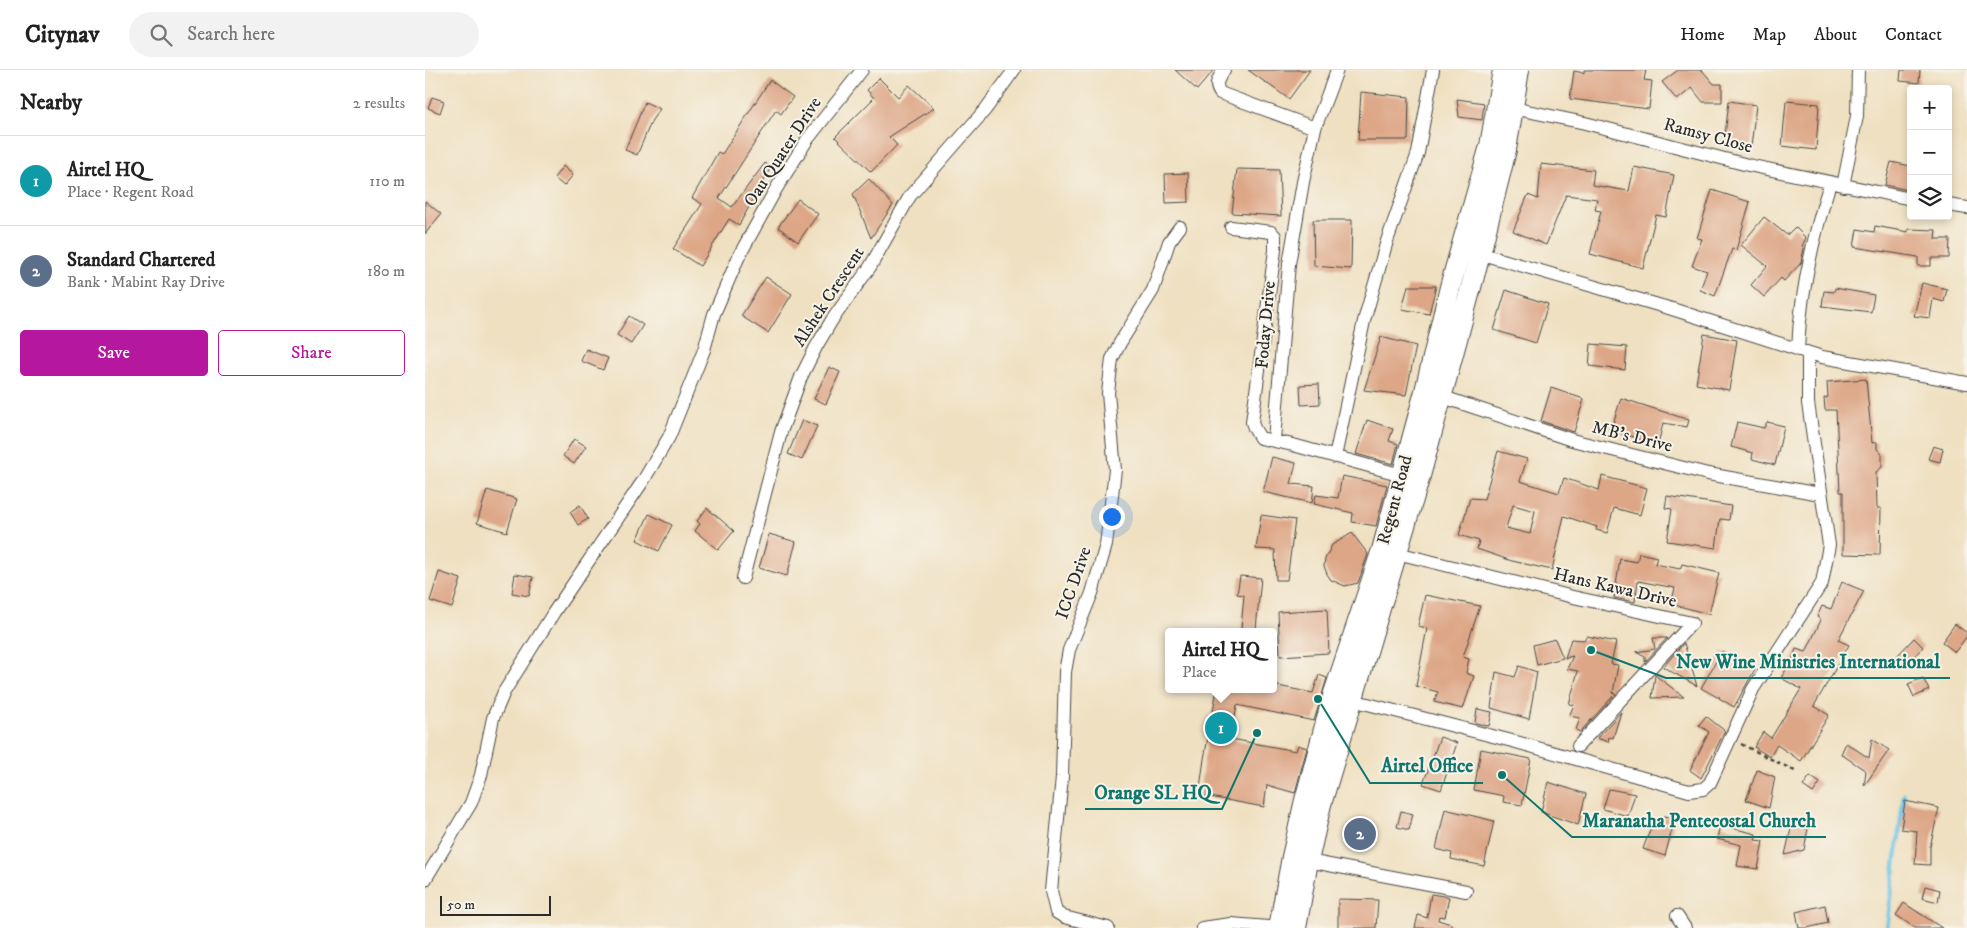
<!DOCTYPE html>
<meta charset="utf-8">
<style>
:root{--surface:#fff;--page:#f2f2f2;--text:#222;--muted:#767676;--line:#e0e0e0;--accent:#b5179e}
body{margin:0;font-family:"IM FELL DW Pica",serif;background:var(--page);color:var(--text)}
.controls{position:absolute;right:15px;top:15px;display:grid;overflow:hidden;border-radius:5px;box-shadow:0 2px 8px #0003}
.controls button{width:45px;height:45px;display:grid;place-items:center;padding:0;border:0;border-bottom:1px solid var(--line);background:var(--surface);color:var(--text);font:25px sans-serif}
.scale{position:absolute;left:15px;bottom:12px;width:111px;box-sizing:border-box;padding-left:5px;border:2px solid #2b2b2b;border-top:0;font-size:14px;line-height:18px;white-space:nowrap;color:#2b2b2b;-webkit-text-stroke:4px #f7f3e8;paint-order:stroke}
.you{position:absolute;left:686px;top:446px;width:18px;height:18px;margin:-12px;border:4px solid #fff;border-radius:50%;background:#1a73e8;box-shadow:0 0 0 8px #1a73e833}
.badge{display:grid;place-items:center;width:32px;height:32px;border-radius:50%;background:var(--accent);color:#fff;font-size:16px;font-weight:700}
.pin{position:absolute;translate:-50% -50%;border:2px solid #fff;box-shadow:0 1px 5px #0006}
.popup{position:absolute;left:740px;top:558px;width:112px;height:65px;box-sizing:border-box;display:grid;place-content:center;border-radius:5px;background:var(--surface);filter:drop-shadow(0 1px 4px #0005);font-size:16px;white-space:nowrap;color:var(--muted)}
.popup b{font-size:19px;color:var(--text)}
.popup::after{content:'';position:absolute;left:50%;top:100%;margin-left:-10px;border:10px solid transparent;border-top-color:var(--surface)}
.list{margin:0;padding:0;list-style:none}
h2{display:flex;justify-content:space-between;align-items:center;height:65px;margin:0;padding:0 20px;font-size:21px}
h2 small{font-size:16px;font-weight:400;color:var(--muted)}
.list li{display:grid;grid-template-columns:32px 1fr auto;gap:15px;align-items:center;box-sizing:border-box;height:90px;padding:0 20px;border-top:1px solid var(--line)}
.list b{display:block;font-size:19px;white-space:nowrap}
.list p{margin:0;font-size:16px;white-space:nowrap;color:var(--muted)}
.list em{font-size:16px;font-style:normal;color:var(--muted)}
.actions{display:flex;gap:10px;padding:15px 20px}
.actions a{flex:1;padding:11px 0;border:1px solid var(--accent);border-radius:5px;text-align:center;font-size:18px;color:var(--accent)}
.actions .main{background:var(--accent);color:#fff}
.icon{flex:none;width:28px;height:28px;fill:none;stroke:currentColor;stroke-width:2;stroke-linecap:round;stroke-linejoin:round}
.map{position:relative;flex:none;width:1542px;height:858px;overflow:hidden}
header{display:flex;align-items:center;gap:30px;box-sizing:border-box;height:70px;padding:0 25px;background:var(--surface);border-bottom:1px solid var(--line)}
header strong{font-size:24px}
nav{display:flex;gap:28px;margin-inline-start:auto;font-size:18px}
.search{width:350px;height:45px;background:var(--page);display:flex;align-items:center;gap:12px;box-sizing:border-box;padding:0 18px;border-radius:28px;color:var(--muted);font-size:19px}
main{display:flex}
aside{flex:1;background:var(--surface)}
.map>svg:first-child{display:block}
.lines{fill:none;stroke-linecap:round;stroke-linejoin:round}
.stream{stroke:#66c4e4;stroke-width:4.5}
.building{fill:#dda686;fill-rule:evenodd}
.minor-casing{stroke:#484642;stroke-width:14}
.primary-casing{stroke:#484642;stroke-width:22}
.path{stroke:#484642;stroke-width:2.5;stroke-dasharray:4 4;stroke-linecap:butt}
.minor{stroke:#fff;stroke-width:12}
.primary{stroke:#fff;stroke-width:20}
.labels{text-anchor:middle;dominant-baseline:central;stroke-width:4;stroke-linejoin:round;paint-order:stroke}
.street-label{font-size:18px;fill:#2b2b2b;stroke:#f7f3e8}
.leader{fill:none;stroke:#0f766e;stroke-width:2}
.callout-dot{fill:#0f766e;stroke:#f7f3e8;stroke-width:2}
.callout-label{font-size:19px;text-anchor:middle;font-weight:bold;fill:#0f766e;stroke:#f7f3e8;stroke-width:4;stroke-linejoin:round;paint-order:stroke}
</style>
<header>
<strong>Citynav</strong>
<div class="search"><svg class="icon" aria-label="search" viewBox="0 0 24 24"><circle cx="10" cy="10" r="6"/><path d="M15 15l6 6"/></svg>Search here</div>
<nav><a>Home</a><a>Map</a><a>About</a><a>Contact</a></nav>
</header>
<main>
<aside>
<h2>Nearby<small>2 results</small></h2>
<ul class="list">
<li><span class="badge" style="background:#0f9aa8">1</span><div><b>Airtel HQ</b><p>Place · Regent Road</p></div><em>110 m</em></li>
<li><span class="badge" style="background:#5c6f8a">2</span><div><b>Standard Chartered</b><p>Bank · Mabint Ray Drive</p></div><em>180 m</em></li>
</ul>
<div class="actions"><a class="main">Save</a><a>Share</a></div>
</aside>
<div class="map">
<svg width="1542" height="858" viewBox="0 0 1542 858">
<rect width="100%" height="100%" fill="#f7f3e8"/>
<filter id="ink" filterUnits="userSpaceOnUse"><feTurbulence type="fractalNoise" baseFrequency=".02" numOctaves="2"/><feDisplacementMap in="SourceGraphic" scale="10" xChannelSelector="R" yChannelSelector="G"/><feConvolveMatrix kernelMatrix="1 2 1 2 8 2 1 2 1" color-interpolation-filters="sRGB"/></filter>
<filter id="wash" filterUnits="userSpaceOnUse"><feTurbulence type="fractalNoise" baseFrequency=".0096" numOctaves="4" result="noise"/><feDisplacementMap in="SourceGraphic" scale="20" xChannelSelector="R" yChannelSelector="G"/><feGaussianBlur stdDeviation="1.12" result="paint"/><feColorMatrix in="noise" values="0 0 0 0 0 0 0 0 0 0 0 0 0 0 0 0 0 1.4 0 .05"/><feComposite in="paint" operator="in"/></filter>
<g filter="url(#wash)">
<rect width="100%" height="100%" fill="#efe0c1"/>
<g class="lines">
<!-- stream -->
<path class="stream" d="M1462 858 1479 725"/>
</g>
<g id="blocks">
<!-- building -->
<path class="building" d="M750 0H789L772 20Z
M823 0H885L864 29Z
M1159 0H1221L1219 10 1227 11 1224 39 1145 29 1149 1 1159 3Z
M1253 0H1277L1289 14H1297V32H1278L1267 18 1252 30 1237 12Z
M1476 0H1495L1494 13 1475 11Z
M454 8 473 27 484 15 509 38 464 67 472 75 446 102 410 67 449 28 442 20Z
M345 10 368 27 356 44 351 40 294 128 307 137 340 93 346 97 314 155 304 149 275 196 248 179 277 134 267 128 293 82 297 84Z
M936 22 984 27 983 70H933Z
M7 27 19 31 15 43 3 38Z
M1032 29 1059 33 1057 50 1034 47Z
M1304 31 1331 35 1326 77 1299 74Z
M1361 31 1394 34 1391 80 1357 76Z
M220 32 235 39 227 50 212 85 200 80Z
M1466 92 1486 96V108L1483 120 1460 115Z
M1116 94 1169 100 1167 115 1204 121 1209 97 1249 105 1241 147 1231 145 1218 198 1165 184 1176 141 1170 140 1172 129 1141 125 1121 175 1088 161 1103 125 1113 129Z
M138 96 148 105 139 116 129 108Z
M812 99 854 100 856 146 807 143Z
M763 103 764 132 741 133 740 104Z
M444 109 468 135 446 168 428 124Z
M1287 120 1325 132 1311 180 1307 179 1290 226 1275 220 1282 201 1267 196 1277 169 1272 168Z
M373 129 393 144 373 172 353 157Z
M0 131 16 144 0 164Z
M1339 147 1362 165 1370 157 1381 168 1377 176 1379 178 1376 193 1359 211 1356 208 1339 227 1326 215 1342 196 1316 175Z
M888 150H927L926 199 889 196Z
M1450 156 1483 162V159L1511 160 1510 169H1525L1524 188H1506V196H1493V187L1429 177 1432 159 1449 162Z
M341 207 367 224 343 263 316 246Z
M1497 213 1522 219 1519 232 1508 229 1505 248 1489 246Z
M983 216H1011L1004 244 977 239Z
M1410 218 1449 225 1446 242 1397 236 1399 221 1409 222Z
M1081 220 1123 234 1111 273 1069 260Z
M204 246 218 255 206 274 192 265Z
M1279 264 1312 270 1304 320 1271 314Z
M956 267 991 276 981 325 939 320Z
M1166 274 1202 277 1200 300 1164 296Z
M161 279 183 288 178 300 156 291Z
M404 297 415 302 401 334 389 329Z
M1441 309 1447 373 1452 372V379L1457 384V397L1451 402 1452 438H1456L1455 485 1418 484V422H1415L1411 340H1400L1399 328 1403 327 1402 312Z
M894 314 895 334 876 335 875 315Z
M1126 318 1159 329 1149 362 1116 351Z
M1196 328 1264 350 1262 357 1238 353 1233 375 1186 360Z
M377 350 392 356 377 390 363 384Z
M942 350 968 359 964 371 973 374 968 394 931 384Z
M1312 352 1339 358 1342 352 1359 356 1350 395 1327 389 1328 383 1306 377Z
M149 369 161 376 149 394 138 386Z
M1508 376 1518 379 1515 392 1503 389Z
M1073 381 1102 389 1095 411 1134 423 1139 408 1174 420 1177 406 1222 418 1215 445 1189 438 1182 463 1171 460 1172 457 1139 446 1127 500 1087 491 1052 479 1054 471 1034 465 1045 428 1059 429ZM1088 435 1110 441 1105 464 1081 458Z
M847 387 871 393 866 414 889 416 887 433 838 422Z
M917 406 962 415 951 456 927 452 928 443 889 434 891 425 913 428Z
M62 420 92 429 82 462 52 453Z
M1242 426 1306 436 1304 450 1295 449 1291 478 1242 471 1247 439 1240 438Z
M155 435 163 449 153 455 145 442Z
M282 438 309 461 293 480 270 461 275 454 272 451Z
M224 444 247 455 234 481 212 470Z
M836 445 870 450 862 510H851L850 480 831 479Z
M927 463 943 484 933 513 920 516 906 510 902 504 899 496 900 489 907 475Z
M344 464 371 472 362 506 334 498Z
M1214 483 1232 487 1230 494 1255 499 1257 494 1294 503 1284 544 1246 534 1250 518 1213 511 1210 532 1189 528 1195 489 1212 492Z
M14 502 36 509 27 538 5 531Z
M90 504 108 507 104 526 87 523Z
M815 506 836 508 831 559 816 558 819 525 812 524Z
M1417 512 1439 521 1413 570 1424 575 1389 636 1404 645 1376 691 1352 675 1345 687 1329 677 1338 662 1346 668 1376 619 1356 608 1367 590 1371 579 1381 582 1396 550 1392 547 1397 536 1406 539Z
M1000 525 1055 536 1038 587 1044 589 1041 603 1049 606 1038 639 1009 632 1013 622 991 616 1002 558 993 556Z
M902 539 904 583 855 586 853 542Z
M1530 554 1542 563V566L1530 582 1517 572Z
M1162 566 1191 572 1186 594 1193 595 1188 623 1190 624 1155 662 1151 660 1155 648 1144 646 1149 635 1144 634 1153 601 1142 599 1148 586 1140 588 1146 569 1159 570Z
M1228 568H1242L1220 592V587L1211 582 1230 579Z
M1489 568 1498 577 1481 595 1472 586Z
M1130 569 1138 588 1112 595 1108 575Z
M1259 573 1272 616 1238 597Z
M1297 581 1330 599 1309 637 1294 628 1295 627H1292L1276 618Z
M1094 596 1112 602 1104 649 1066 638 1071 602 1090 607Z
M894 605 902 608 889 651 812 635 806 669 871 681 873 675 882 678 870 723 842 715 839 737 774 725 779 689 792 619H848V615L888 623Z
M1230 605 1259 627 1227 628Z
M1498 608 1504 620 1489 627 1483 614Z
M1052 639 1067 642 1064 656 1050 653Z
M1196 642 1188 668 1184 667 1183 672 1172 668Z
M1281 646 1300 661 1276 708 1265 700 1284 662 1274 655Z
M1015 667 1032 673 1016 720 998 714Z
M1447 669 1464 680 1439 716 1441 701 1416 684 1421 673 1444 688Z
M1056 679 1106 689 1097 735 1078 732 1079 726 1049 720Z
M1332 700 1350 707 1344 738 1321 730Z
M1385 706 1395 713 1388 723 1378 716Z
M1123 712 1161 724 1153 755 1116 742Z
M1184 719 1210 724 1203 746 1178 739Z
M1480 731 1514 738 1505 777V795L1490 794 1492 761 1476 759Z
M1020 739 1069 751 1059 796 1026 789 1027 783 1011 779Z
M976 741 988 744 984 760 972 757Z
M1238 746 1250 748 1240 786 1218 779 1226 757 1234 758Z
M1368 750 1384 753 1379 780 1360 785Z
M1295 755 1331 764 1330 770 1338 771 1333 799 1312 796 1316 775 1292 769Z
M1500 816 1515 820 1513 832 1497 828Z
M1006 824 1024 827 1020 847 1014 846 1013 850 1026 854V858H990L993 845 1002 848Z
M913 829 953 830 951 858H913Z
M1479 833 1517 858H1490L1471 845Z
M1400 835 1403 853 1382 858H1374L1371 842Z"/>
</g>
</g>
<g filter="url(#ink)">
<use href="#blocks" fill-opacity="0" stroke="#484642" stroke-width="1"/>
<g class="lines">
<defs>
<path id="minor" d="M799 0C793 9 789 14 795 23L890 58
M1083 37 1160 53 1323 95 1486 129
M1418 116 1432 46 1433 0
M1523 135 1542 138
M806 157 846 162 850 166V180L827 352 829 358 835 368 868 375 984 407
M1050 182 1247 239 1397 287 1542 313
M1373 280C1375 223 1388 167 1405 113
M1015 326 1147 370 1283 404 1395 424
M849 370 864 194 878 112 890 58 912 0
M910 387 939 251 962 171 993 83 1008 0
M972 483 1148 527 1267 553 1153 676
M318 508 356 362 376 307 391 277 407 250 445 197 485 126 560 40 589 0
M927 630 1091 672 1264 721 1278 719 1285 713 1328 619 1397 513 1404 475 1383 333V283
M883 791 1041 821
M0 810 46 733 56 705 68 648 79 622 129 542 218 411 244 367 279 280 289 244 314 186 351 119 382 70 437 0
M1252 846 1260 858
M683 858 639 847 631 842 626 821 637 707 640 602 644 580 667 523 681 475 690 400 683 323 687 289 695 273 728 220 744 172 755 157
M777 858 806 854 857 858"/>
<path id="primary" d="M854 858 867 787 880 730 908 626 957 480 999 325 1025 217 1065 76 1078 0
M871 858 883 791 896 734 995 406 1055 184 1081 80 1094 0"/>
</defs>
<!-- minor casing -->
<use href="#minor" class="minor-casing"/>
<!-- primary casing -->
<use href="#primary" class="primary-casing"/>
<!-- path -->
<path class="path" d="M1316 674 1370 701"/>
<!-- minor -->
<use href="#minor" class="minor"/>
<!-- primary -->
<use href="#primary" class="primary"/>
</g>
</g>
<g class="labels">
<!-- street labels -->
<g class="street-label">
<text transform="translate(1283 66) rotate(15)">Ramsy Close</text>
<text transform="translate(358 82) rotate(-57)">Oau Quater Drive</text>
<text transform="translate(404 227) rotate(-57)">Alshek Crescent</text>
<text transform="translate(841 255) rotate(-85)">Foday Drive</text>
<text transform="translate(1207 367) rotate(14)">MB's Drive</text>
<text transform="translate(970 430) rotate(-75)">Regent Road</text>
<text transform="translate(649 513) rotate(-71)">ICC Drive</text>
<text transform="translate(1190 518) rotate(13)">Hans Kawa Drive</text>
</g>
</g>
<!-- callouts -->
<path class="leader" d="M1166 580L1241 608H1525M893 629L945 713H1058M832 663L797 739H660M1077 705L1147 767H1401"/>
<g class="callout-dot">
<circle cx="1166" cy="580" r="5"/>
<circle cx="893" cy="629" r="5"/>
<circle cx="832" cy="663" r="5"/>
<circle cx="1077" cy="705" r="5"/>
</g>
<g class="callout-label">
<text x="1383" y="598">New Wine Ministries International</text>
<text x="1002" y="702">Airtel Office</text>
<text x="728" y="729">Orange SL HQ</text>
<text x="1274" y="757">Maranatha Pentecostal Church</text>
</g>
</svg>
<div class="controls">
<button>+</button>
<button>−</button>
<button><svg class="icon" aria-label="layers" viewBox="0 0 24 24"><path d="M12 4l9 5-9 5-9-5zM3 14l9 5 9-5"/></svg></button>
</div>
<div class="scale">50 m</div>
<div class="you"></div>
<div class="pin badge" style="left:796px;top:658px;background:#0f9aa8">1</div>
<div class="popup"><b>Airtel HQ</b>Place</div>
<div class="pin badge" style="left:935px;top:764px;background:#5c6f8a">2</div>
</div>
</main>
